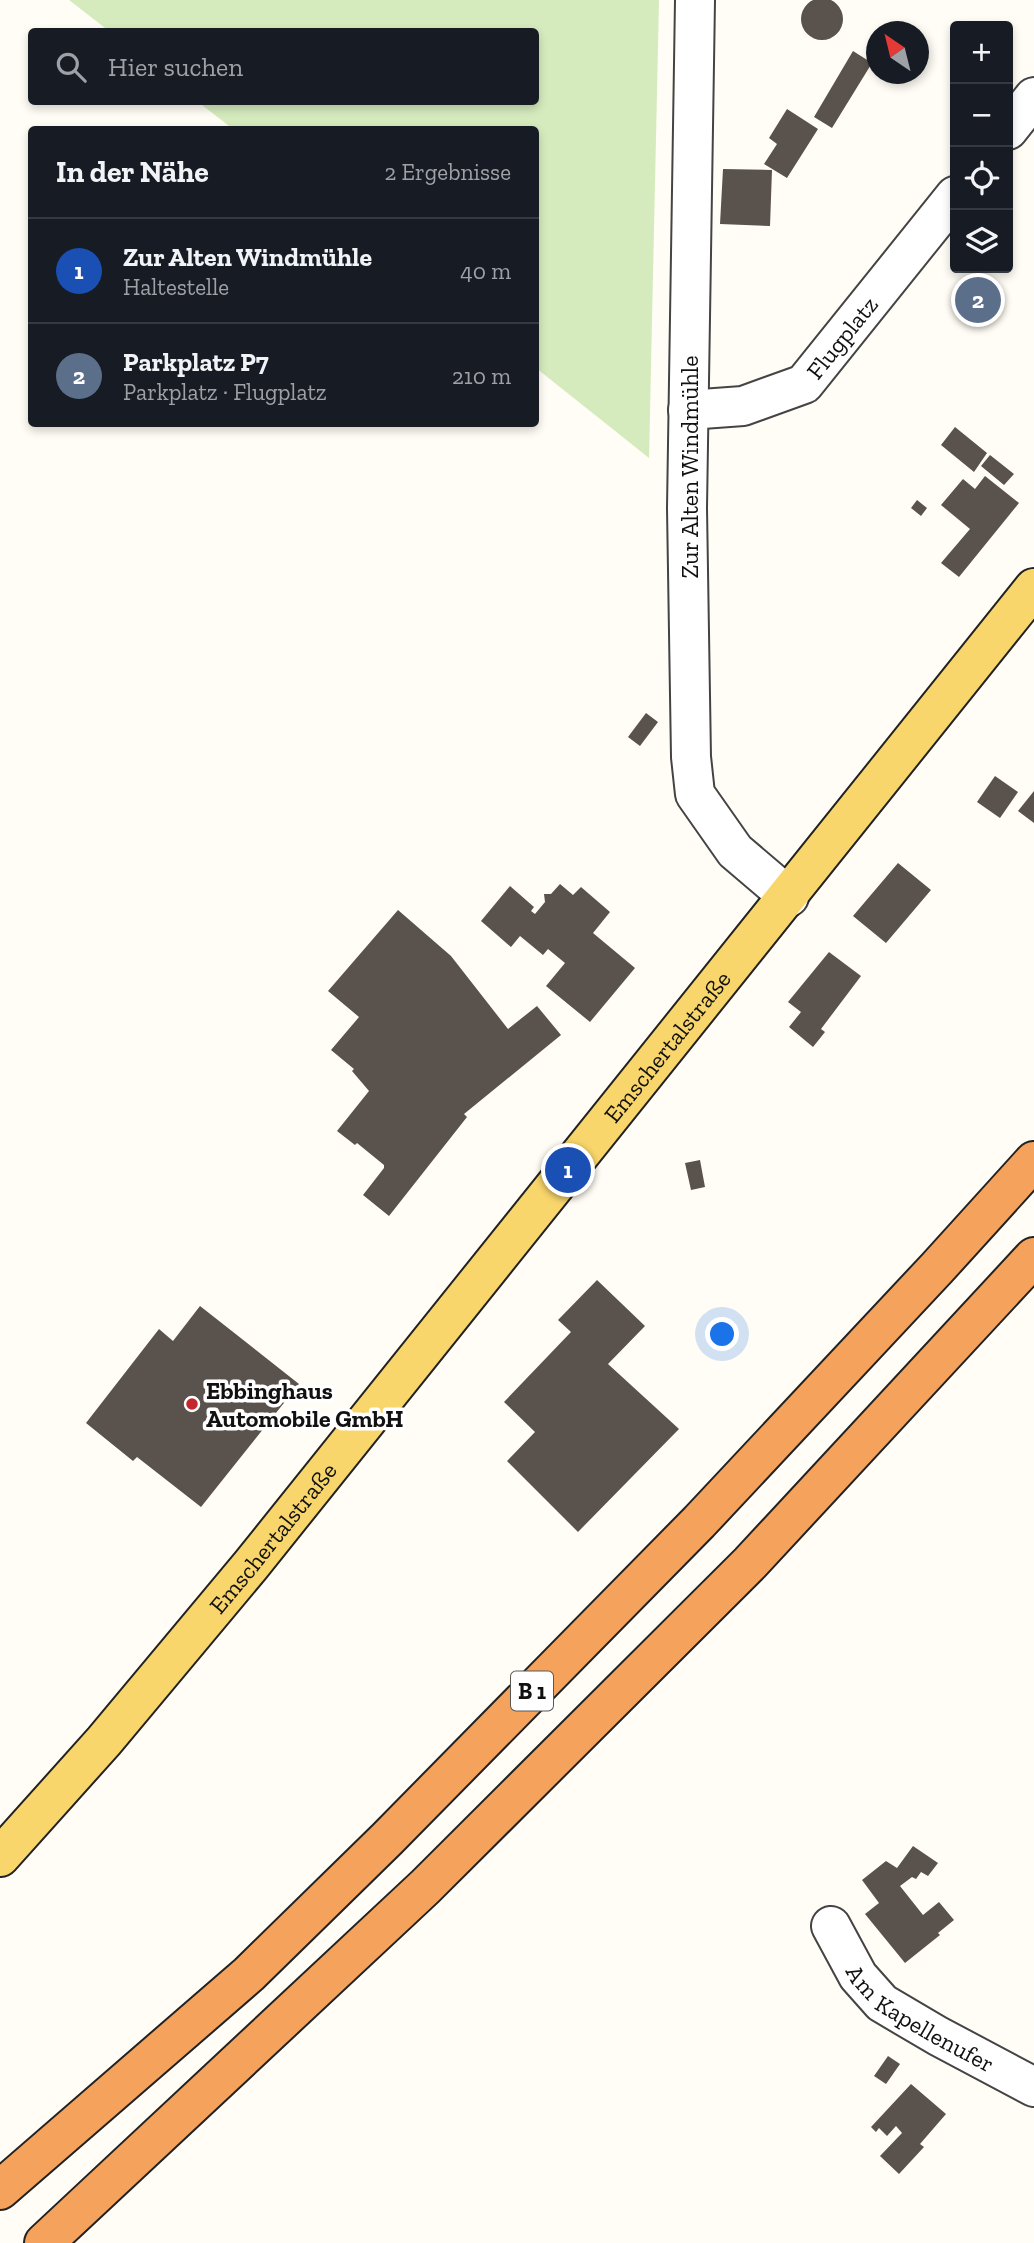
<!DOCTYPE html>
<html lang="de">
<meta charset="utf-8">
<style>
:root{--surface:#171b24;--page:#20242c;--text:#f1f3f6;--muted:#9ea1a6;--line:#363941;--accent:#c4262e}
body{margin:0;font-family:"Zilla Slab",serif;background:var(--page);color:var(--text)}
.controls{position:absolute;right:21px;top:21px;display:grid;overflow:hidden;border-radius:7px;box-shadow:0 4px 10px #0003}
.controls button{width:63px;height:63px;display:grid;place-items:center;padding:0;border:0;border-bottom:2px solid var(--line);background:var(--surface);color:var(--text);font:35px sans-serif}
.compass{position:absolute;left:866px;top:21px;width:63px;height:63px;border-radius:50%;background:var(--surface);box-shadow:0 4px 10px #0003;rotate:325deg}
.you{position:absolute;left:723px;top:1335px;width:24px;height:24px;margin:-18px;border:5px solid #fff;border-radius:50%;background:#1a73e8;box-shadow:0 0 0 10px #1a73e833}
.badge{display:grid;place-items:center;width:46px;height:46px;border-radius:50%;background:var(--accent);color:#fff;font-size:23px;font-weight:700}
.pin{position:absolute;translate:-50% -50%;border:4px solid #fff;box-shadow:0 2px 7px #0006}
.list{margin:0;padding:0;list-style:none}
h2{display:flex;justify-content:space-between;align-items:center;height:91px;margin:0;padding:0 28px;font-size:30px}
h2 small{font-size:23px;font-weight:400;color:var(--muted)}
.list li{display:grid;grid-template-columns:46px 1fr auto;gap:21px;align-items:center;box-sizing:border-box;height:105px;padding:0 28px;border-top:2px solid var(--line)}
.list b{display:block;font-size:26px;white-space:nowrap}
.list p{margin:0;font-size:23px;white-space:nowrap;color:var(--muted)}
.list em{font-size:23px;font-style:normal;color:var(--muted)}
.icon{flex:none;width:38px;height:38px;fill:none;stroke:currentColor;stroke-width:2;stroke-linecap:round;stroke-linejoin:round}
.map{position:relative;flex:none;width:1034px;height:2243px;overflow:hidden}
.search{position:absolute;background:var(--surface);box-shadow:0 4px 10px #0003;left:28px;top:28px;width:511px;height:77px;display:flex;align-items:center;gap:18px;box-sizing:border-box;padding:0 24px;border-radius:7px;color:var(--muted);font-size:26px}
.panel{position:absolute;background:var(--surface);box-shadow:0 4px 10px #0003;left:28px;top:126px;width:511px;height:301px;border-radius:7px}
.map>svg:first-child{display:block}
.green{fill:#d5ebbd}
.building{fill:#5a524d}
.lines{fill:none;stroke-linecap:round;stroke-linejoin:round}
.minor-casing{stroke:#444;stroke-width:42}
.major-casing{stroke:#222;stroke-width:42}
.highway-casing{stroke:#222;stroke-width:42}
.minor{stroke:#fff;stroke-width:38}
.major{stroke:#f9d66b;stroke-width:38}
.highway{stroke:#f5a25d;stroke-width:38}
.poi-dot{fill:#c4262e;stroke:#fff;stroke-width:2.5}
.labels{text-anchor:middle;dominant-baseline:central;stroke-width:7;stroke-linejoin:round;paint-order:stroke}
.shield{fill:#fff;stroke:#585858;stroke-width:2}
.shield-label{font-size:23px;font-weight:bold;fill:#111}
.street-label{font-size:24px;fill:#111;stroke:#fff}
.poi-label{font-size:24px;font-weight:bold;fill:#111;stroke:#fff;text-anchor:start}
</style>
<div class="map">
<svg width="1034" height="2243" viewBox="0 0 1034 2243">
<rect width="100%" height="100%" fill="#fffdf5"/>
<!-- green -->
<path class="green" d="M69 0H659L649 458 536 368V130L233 129 198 102H536V32L109 31Z"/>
<!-- building -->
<path class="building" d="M801 19a21 21 0 1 1 42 0a21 21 0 1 1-42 0Z
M853 51 872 63 832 128 814 117Z
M787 109 818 129 787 178 764 164 777 144 769 138Z
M723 169 772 170 770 226 720 224Z
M955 427 987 453 974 472 941 445Z
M990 455 1014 474 1004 485 981 466Z
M985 476 1019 503 959 577 941 563 970 529 941 505 963 479 975 489Z
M917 500 927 508 921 516 911 508Z
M646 713 658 722 640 746 628 737Z
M995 776 1018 792 1000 818 977 802Z
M1034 791V823L1018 811Z
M898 863 931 890 886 943 853 916Z
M560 884 573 895 581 887 610 912 593 933 635 968 590 1022 546 986 565 963 548 949 543 955 520 936 511 947 481 921 510 886 534 907 531 911 535 914 545 902 544 894H551Z
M398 910 451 956 508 1029 537 1006 561 1035 464 1114 467 1117 389 1216 363 1195 384 1168V1165L357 1143 355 1145 337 1131 369 1091 352 1071 354 1069 331 1050 359 1017 328 991Z
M829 952 861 976 821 1029 825 1032 813 1047 789 1027 801 1012 788 1002Z
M700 1160 705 1187 691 1190 685 1163Z
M597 1280 645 1326 608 1364 679 1429 578 1532 507 1461 535 1432 504 1402 571 1332 558 1320Z
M200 1306 299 1384 201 1507 137 1457 133 1461 86 1423 159 1329 173 1341Z
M913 1846 938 1863 928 1876 921 1872 916 1879 912 1877 900 1886 923 1915 939 1902 954 1920 938 1933 940 1935 905 1963 865 1914 879 1903 862 1880 886 1861 897 1868Z
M888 2056 900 2064 886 2084 874 2076Z
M911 2084 946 2114 920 2144 924 2147 899 2174 880 2156 902 2133 896 2126 887 2136 879 2128 876 2132 871 2127Z"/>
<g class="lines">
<defs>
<g id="minor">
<path d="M695 0 687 508 691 757 695 794 735 851 789 897"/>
<path d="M1008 130 1034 97"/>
<path id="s1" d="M688 410 743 406 804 384 955 196"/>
<path id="s2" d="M831 1926 858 1976 882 2003 938 2036 1034 2087"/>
</g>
<g id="major">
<path id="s3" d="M0 1857 104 1741 251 1565 1034 588"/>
</g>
<path id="highway" d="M0 2190 249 1974 387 1839 699 1522 937 1268 1034 1161
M44 2243 425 1887 750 1563 1034 1257"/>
</defs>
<!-- minor casing -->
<use href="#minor" class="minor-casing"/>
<!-- major casing -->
<use href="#major" class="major-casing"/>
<!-- highway casing -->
<use href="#highway" class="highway-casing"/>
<!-- minor -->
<use href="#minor" class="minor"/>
<!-- major -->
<use href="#major" class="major"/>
<!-- highway -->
<use href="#highway" class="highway"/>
</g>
<!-- markers -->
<circle class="poi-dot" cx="192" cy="1404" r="7"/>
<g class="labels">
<!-- shield labels -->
<rect class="shield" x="511" y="1671.5" width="42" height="39" rx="5"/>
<g class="shield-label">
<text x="532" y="1691">B 1</text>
</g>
<!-- street labels -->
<g class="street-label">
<text stroke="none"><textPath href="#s1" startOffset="180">Flugplatz</textPath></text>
<text transform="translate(689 467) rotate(-90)">Zur Alten Windmühle</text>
<text stroke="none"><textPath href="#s3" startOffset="1050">Emschertalstraße</textPath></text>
<text stroke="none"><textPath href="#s3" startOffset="420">Emschertalstraße</textPath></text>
<text stroke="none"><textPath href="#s2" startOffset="133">Am Kapellenufer</textPath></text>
</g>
<!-- poi labels -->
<g class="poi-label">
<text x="206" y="1390">Ebbinghaus<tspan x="206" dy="28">Automobile GmbH</tspan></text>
</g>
</g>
</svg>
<div class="controls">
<button>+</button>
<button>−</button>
<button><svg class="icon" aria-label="locate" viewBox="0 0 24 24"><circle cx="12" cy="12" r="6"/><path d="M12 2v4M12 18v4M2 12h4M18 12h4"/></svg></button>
<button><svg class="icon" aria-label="layers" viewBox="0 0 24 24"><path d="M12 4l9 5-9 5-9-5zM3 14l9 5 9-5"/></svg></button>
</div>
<svg class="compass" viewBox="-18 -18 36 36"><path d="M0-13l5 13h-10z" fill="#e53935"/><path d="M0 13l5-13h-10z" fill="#9ea1a6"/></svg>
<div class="you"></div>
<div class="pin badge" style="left:568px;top:1170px;background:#1a4fb4">1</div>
<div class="pin badge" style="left:978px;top:300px;background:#5c6f8a">2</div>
<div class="search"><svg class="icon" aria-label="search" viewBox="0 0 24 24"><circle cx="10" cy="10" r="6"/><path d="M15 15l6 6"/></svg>Hier suchen</div>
<section class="panel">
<h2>In der Nähe<small>2 Ergebnisse</small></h2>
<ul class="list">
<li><span class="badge" style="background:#1a4fb4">1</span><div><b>Zur Alten Windmühle</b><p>Haltestelle</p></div><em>40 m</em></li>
<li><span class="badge" style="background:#5c6f8a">2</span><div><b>Parkplatz P7</b><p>Parkplatz · Flugplatz</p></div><em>210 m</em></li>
</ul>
</section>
</div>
